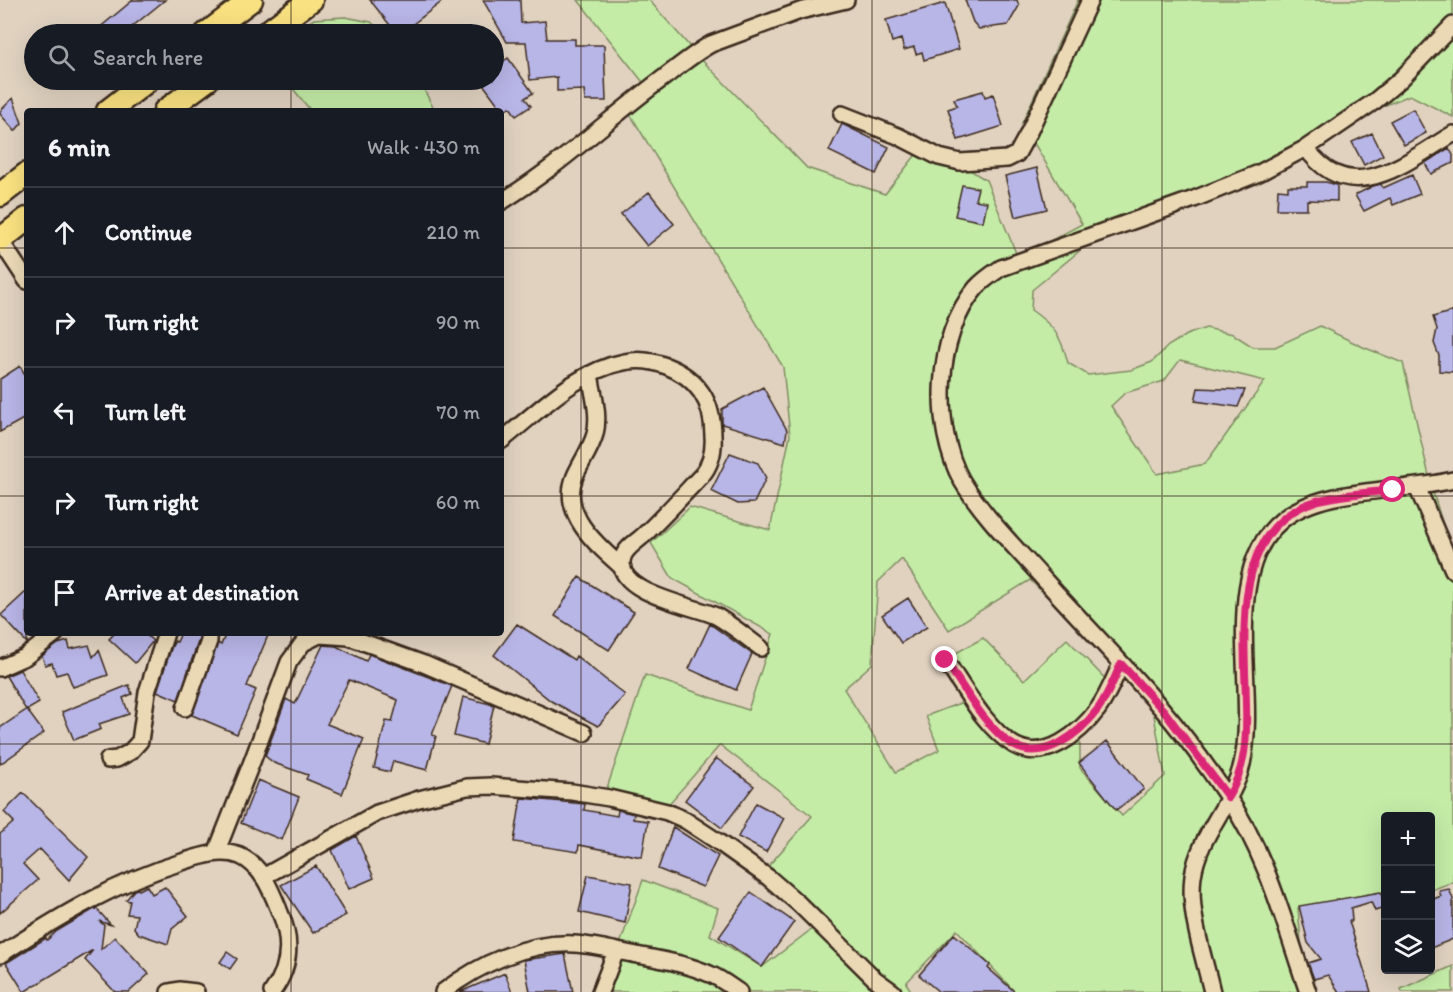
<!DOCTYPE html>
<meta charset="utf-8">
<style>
:root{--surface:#171b24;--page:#20242c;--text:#f1f3f6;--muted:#9ea1a6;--line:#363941}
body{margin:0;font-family:Itim,sans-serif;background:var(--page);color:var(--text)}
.controls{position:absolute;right:18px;bottom:18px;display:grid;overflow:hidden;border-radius:6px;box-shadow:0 6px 24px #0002}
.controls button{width:54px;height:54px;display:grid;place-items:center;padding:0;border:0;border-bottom:2px solid var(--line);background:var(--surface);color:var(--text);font:30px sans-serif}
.stop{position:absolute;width:18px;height:18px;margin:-14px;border:4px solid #db2777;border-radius:50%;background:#fff}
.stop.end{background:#db2777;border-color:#fff;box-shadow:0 2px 6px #0008}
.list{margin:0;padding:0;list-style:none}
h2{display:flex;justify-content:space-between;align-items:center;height:78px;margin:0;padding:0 24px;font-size:26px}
h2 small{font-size:20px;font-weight:400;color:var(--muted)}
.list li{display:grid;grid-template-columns:39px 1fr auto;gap:18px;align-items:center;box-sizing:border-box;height:90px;padding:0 24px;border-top:2px solid var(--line)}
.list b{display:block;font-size:22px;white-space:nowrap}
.list em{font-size:20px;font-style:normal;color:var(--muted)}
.icon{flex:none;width:33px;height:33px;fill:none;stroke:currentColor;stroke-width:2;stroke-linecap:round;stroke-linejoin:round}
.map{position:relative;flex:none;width:1453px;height:992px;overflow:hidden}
.search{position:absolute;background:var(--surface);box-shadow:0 6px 24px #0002;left:24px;top:24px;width:480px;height:66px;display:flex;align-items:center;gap:15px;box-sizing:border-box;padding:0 21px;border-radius:33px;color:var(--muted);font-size:22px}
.panel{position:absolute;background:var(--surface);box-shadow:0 6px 24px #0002;left:24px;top:108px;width:480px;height:528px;border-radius:6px}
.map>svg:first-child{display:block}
.green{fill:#c4eca7;stroke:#808b62;stroke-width:1.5;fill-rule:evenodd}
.building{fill:#b8b5e7;stroke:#3b2a1e;stroke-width:1.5}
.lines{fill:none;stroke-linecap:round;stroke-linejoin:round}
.minor-casing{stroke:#3b2a1e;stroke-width:20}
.highway-casing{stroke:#3b2a1e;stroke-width:27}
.minor{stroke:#ebd9b6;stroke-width:15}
.highway{stroke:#f9e181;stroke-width:22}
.route{stroke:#db2777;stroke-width:8}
.grid{fill:none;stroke:#3b2a1e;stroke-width:1.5;stroke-opacity:0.55}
</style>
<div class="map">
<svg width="1453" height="992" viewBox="0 0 1453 992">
<rect width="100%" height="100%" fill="#e1d2c0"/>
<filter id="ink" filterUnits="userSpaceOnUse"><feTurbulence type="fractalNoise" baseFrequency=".0167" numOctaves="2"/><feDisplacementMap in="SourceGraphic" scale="12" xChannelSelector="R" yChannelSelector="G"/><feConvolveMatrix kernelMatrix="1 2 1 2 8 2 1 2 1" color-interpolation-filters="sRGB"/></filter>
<g filter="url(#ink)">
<!-- green -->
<path class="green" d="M578 0H649L698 56 807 168 885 194 926 142 986 180 1018 258 1082 224 1022 123 1078 0H1453V117L1410 95 1354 118 1235 190 1083 248 1032 290 1031 310C1054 326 1061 336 1068 363L1088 375 1131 370 1152 362 1168 346 1186 335 1206 328 1233 334 1253 347H1275L1320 326 1363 347 1403 363 1432 489 1453 557V882L1431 890 1430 816H1386L1385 896 1379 892 1298 908 1303 964 1311 992H1015L957 930 906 983 912 992H608L620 944 643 880 718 908 710 935 762 967 821 922 764 871 812 816 720 745 661 813 603 800 645 675 748 710 773 634 672 578 651 543 690 507 770 530 790 436 783 367 627 109 646 86ZM1180 360 1265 381 1205 464 1157 474 1111 406 1125 393 1164 381ZM902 559 949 630 1030 580 1151 699 1165 776 1122 816 1080 768V724L1116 690 1067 639 1024 680 983 638 945 659 968 700 926 716 939 750 896 772 844 689 872 664 878 582Z
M345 17 371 22 384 34H290L314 19Z
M286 80H419L435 111H311Z
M1453 966V992H1402L1401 989Z"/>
<!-- building -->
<path class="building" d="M133 0H165L123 34H92Z
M370 0H444L400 34H397Z
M483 0H520L521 23 545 21 547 39H575V45H604L606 101H585L584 90 557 91V77L530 80 526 42H507Z
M965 0H1017L1019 6 1008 25 979 29 973 22Z
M945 3 959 49 924 60 922 52 916 54 914 47 904 50 901 39 892 42 886 20Z
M508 58 533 93 525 98 531 106 516 116 510 107 503 111 480 80H494V68Z
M983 91 985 97 993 94 1003 126 958 140 948 109 957 106 954 99Z
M13 98 22 123 15 131 0 114V111Z
M1413 109 1426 133 1404 145 1390 121Z
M842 124 889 147 876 174 829 151Z
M1372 133 1383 155 1364 165 1352 142Z
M1449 148 1453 155V163L1431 174 1425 163Z
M1037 168 1047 209 1015 217 1005 176Z
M1412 175 1420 194 1393 205 1390 198 1364 211 1355 195 1373 186 1381 184 1383 188Z
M1307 182H1326L1337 185V201L1307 200V209H1277L1278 189 1288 190V186H1307Z
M962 185 978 188 975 200 987 202 983 222 955 216Z
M649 192 674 224 647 246 621 214Z
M1453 311V372L1439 371V356L1434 343 1437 329 1433 317Z
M20 366 27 378V417L0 432V379Z
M763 387 787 430 785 443 722 424V409Z
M1198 388 1245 390 1238 407 1195 401Z
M730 453 758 463 766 478 754 503 738 504 711 491Z
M579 577 634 612 609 650 555 616Z
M27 591V643L1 615Z
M908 598 927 627 901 643 882 615Z
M517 624 574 660 576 656 625 695 598 726 551 701 494 655Z
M710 624 752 654 736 690 689 669Z
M115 633H144L153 641 135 663 109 639Z
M181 633H194L199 635V639L178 700 157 691 172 646 175 641 177 642Z
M226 633H269L247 686 256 690 237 734 192 715 218 643 221 645Z
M68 641 70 649 89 645 93 657 99 650 108 675 73 687 67 672 56 675 52 663 45 665 42 656 58 644Z
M323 645 336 646 366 661 369 654 452 686 432 735 436 736 427 770 393 761 390 772 374 768 386 721 392 722 398 700 349 680 327 724 364 739 342 794 306 779 308 775 274 763 265 756 286 699 295 704Z
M20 670 39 703 27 710 44 733 0 764V728L26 710 6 676Z
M129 685 132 694 123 698 129 714 99 724 101 729 74 740 62 712Z
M463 697 494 705 485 744 454 736Z
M1107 741 1144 789 1116 810 1079 763Z
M716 758 754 786 722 828 685 800Z
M258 780 299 797 282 840 241 823Z
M23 793 88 857 69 880 40 849 23 864 38 880 0 913V834L14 822 4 812Z
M521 798 585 804 584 810 617 816 618 810 634 814 633 819 648 821 642 857 579 845 578 852 514 842Z
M756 803 784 818 766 852 738 837Z
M673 827 718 856 703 887 658 869Z
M356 836 374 878 349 889 332 850Z
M316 866 346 915 313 933 281 885Z
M588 875 632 883 625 923 579 912Z
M147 886 152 894 165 887 188 916 172 929 168 944 139 934 134 928 137 915 127 914 130 901 126 900 134 890 138 889 139 890Z
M1449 889 1453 899V939L1431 948V900L1441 896 1439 891Z
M751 892 794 922 762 967 719 937Z
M1381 892 1384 908 1375 911 1371 902 1351 908 1352 921H1349L1371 992H1339L1328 975 1314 979 1308 963 1321 959 1308 943 1299 906Z
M96 908 111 925 99 921 104 925 101 949 115 937 149 974 129 992H115L85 960 93 950 24 992 6 963 46 938 47 940 57 931Z
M954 934 990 965 988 968 1015 992H939L919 975Z
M227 952 237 959 230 969 220 962Z
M565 954 573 992H530L524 960Z
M505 973 512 992H460Z"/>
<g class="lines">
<defs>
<path id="minor" d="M842 114 898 136 939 157 960 162 1007 159 1017 154 1028 134 1090 0
M1306 148C1351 210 1404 163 1453 134
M501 202C560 166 610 117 666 76 680 65 695 53 711 44L800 11 846 0
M0 240 27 281
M590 374C593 394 600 414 595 434 591 449 581 462 575 476 559 514 598 546 623 568
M501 441C538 412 576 371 624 362 651 356 685 369 701 392 710 405 713 421 713 436 714 450 711 464 702 475 683 495 665 515 645 534 638 541 626 547 623 557 611 593 696 606 716 616 732 625 746 637 761 648
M1417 487 1453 570
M945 660C963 686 986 729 1014 745 1045 763 1080 733 1098 709 1108 695 1114 679 1121 664
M0 668 25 657 56 633
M185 708 209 641V633
M108 760 117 759 130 752 140 741 147 692 166 633
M216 853 253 759 289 662 303 643 319 635 349 637 424 664 584 733
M263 877 377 813 419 799 467 787 491 786 572 792 609 798 667 812 685 820 717 841 769 878 799 904 875 979 893 992
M0 955C58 917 116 882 182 862 201 856 221 849 240 856 262 866 271 890 279 910 292 939 291 967 272 992
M169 992 179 990 196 992
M443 992C479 964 527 942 574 944 595 945 616 951 637 955 663 960 688 964 712 975 721 979 730 986 739 992
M600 992 616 951
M1212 992C1204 956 1188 913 1193 876 1199 834 1233 804 1242 764 1259 692 1218 572 1282 520 1323 486 1402 493 1453 480
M1308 992C1285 926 1267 854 1227 796 1207 766 1185 736 1162 709 1123 663 1080 620 1040 575 1014 546 982 514 962 481 932 427 935 336 976 288 983 280 992 274 1001 268L1194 199 1259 173 1306 148 1375 101 1401 79 1453 25"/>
<path id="highway" d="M206 34 251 0
M265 34 311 0
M108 111 148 80
M165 111 207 80
M0 195 27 174
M0 240 27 219"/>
</defs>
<!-- minor casing -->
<use href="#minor" class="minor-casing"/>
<!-- highway casing -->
<use href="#highway" class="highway-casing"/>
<!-- minor -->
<use href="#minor" class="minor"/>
<!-- highway -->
<use href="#highway" class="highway"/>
</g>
</g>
<g class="lines" filter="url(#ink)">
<!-- route -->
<path class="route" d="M945 660C963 686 986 729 1013 745 1044 763 1080 733 1098 709 1108 695 1114 679 1121 664L1164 711 1228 797C1246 768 1247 737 1246 704 1245 634 1230 528 1316 501 1341 494 1367 493 1393 490"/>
</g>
<!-- grid -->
<path class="grid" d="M291 0V34M581 0V992M872 0V992M1162 0V992M291 80V111M0 248H27M501 248H1453M0 496H27M501 496H1453M291 633V992M0 744H1453"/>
</svg>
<div class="controls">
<button>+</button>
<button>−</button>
<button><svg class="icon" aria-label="layers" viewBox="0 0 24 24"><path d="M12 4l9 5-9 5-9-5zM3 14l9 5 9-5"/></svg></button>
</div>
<div class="stop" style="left:1393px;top:490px"></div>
<div class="stop end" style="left:945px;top:660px"></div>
<div class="search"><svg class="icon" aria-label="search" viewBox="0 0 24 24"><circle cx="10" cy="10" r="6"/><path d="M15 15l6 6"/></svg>Search here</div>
<section class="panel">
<h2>6 min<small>Walk · 430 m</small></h2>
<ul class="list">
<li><svg class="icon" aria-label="ahead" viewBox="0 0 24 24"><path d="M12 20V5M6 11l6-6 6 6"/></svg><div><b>Continue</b></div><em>210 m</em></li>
<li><svg class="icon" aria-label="right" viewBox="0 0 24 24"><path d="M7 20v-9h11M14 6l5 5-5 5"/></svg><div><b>Turn right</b></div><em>90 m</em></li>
<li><svg class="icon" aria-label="left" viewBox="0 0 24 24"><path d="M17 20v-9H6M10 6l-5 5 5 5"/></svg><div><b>Turn left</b></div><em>70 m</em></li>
<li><svg class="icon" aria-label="right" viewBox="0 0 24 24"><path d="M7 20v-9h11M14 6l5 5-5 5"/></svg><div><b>Turn right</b></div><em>60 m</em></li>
<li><svg class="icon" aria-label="arrive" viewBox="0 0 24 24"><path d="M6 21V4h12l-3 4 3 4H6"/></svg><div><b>Arrive at destination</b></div></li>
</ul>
</section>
</div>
